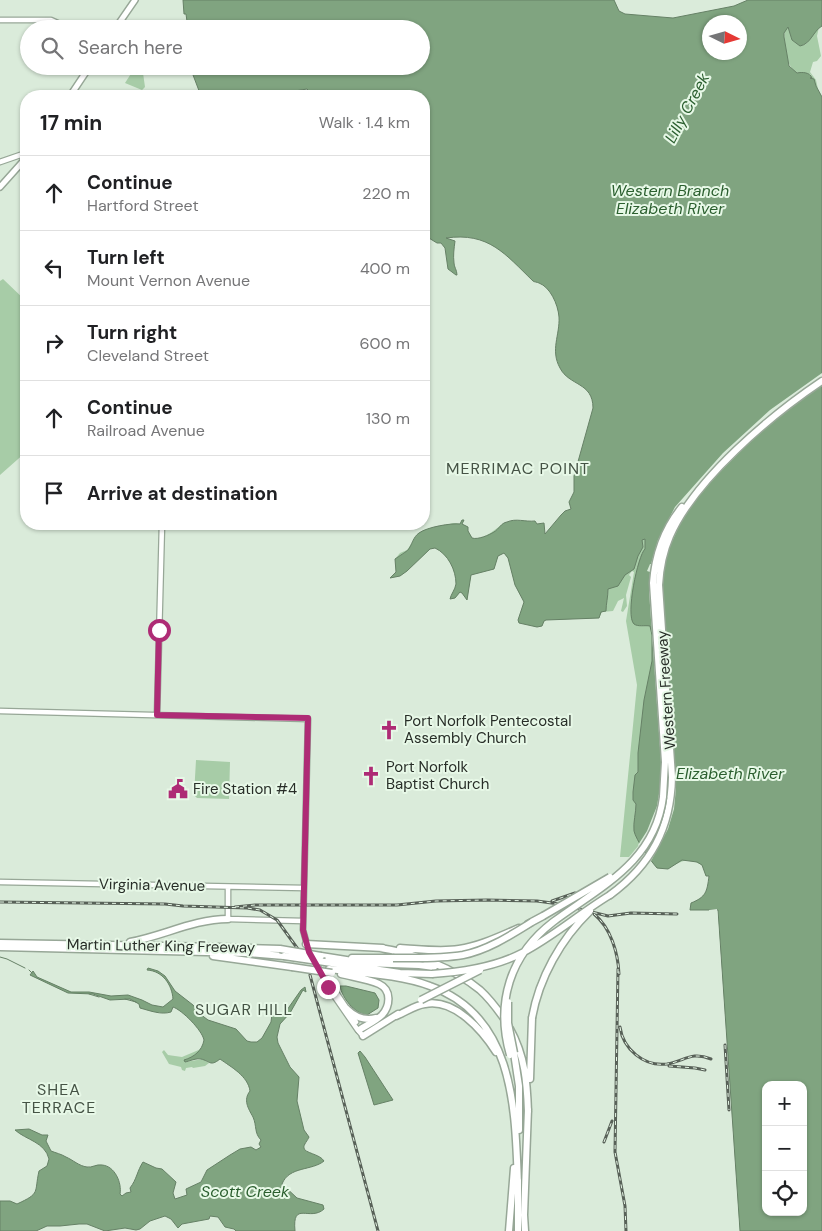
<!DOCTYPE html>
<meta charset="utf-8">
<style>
:root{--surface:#fff;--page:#f6f6f6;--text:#202124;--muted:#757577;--line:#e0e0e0}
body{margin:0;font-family:"DM Sans",sans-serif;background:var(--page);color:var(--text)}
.controls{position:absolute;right:15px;bottom:15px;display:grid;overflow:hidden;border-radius:10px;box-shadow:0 1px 4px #0004}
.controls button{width:45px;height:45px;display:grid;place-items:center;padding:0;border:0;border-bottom:1px solid var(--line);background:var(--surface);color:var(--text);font:25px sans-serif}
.compass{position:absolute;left:702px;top:15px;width:45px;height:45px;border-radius:50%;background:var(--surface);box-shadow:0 1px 4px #0004;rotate:95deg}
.stop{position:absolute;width:15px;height:15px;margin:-11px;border:4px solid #ae2b75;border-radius:50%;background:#fff}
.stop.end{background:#ae2b75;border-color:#fff;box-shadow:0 1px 5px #0008}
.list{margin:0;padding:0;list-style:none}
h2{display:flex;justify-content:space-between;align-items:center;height:65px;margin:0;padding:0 20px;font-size:21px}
h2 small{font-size:16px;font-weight:400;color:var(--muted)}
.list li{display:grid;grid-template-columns:32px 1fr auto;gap:15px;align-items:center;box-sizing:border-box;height:75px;padding:0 20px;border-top:1px solid var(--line)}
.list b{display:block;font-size:19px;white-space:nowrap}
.list p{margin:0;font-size:16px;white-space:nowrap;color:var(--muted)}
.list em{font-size:16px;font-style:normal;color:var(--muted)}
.icon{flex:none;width:28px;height:28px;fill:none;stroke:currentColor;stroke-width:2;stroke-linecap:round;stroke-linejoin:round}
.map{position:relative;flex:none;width:822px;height:1231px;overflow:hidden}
.search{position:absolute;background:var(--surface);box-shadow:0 1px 4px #0004;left:20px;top:20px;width:410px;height:55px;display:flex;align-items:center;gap:12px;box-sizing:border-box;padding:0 18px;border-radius:28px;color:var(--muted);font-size:19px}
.panel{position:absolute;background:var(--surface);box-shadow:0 1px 4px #0004;left:20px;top:90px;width:410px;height:440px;border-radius:20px}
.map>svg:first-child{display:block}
.green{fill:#a7cca7}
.water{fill:#80a480;stroke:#668166;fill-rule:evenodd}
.pier{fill:#daebda}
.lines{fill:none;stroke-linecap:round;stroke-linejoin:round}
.stream{stroke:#668166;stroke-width:1}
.secondary-casing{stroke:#97a797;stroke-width:7}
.primary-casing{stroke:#97a797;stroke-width:8}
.highway-casing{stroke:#97a797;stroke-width:9}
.secondary{stroke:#fff;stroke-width:4.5}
.primary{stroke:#fff;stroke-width:5}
.highway{stroke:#fff;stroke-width:6}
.rail-casing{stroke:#586158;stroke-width:3}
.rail{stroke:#e7f8e7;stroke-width:1;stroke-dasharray:4;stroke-linecap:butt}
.highway-bridge-casing{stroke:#97a797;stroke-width:9;stroke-linecap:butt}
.highway-bridge{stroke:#fff;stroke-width:6}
.route{stroke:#ae2b75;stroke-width:6}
.labels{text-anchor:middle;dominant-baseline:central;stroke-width:4;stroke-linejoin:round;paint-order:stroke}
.street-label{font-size:15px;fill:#282e28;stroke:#e7f8e7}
.poi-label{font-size:15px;fill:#282e28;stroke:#e7f8e7;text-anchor:start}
.water-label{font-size:16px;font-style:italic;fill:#2b5f2f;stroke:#e7f8e7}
.neighbourhood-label{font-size:16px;letter-spacing:1px;fill:#455345;stroke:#e7f8e7}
</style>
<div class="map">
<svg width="822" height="1231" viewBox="0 0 822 1231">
<rect width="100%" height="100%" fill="#daebda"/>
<!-- green -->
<path class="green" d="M786 26 790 31 792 40 801 46 806 44 819 27 817 36 821 56 817 61 813 62 810 72 816 80 818 89 812 80 808 77H812L810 74C805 74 798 74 794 71 785 62 782 39 786 26Z
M136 66H142L145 87 142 90 125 83Z
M3 279 26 301V452L0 475V281Z
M462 520H464L462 524 468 527V531L472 538C484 541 496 528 506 522L502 552 629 553 647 533 698 858 703 866C680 851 677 872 657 868L639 841V845L629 857H620L637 685 626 621 634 572 632 571 629 575 631 577 626 595 627 606 623 612 621 611 624 598 618 601 613 611 602 612 599 618 546 620 544 621 542 626 537 627 518 622 524 602 515 585 508 558 504 553 498 556 494 569 471 575 467 600 462 593 460 592 455 598 450 599C451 594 455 590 456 584 456 570 448 554 435 548L430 549 407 571 400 576 390 578 396 572 395 559 400 553 407 550 419 533 453 523 460 524Z
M196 760 230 762 229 799 197 798 194 795Z
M201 1049 194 1057 185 1060V1062L203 1059 209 1063 205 1066 193 1068 192 1067 186 1068 185 1071 182 1070 181 1067 169 1064 162 1052 164 1050 168 1055 182 1057Z"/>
<!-- water -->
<path class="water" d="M183 0H614L619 11 625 14 673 18 734 6 748 0H822V26C813 31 811 44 800 46L792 40 788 27 784 33V37L789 66 797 73C802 72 810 72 812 78H810L814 79 816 86 822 97V1231H740L718 910H690L691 903C706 897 707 892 709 876H706L702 865 697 862 682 860 668 869 657 868C650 860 636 840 634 831 633 822 636 813 636 804L633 800V792L635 775 638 772V753L644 700 652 661V635L650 626C645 625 638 627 634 624 625 616 638 555 645 549V539L642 540 643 547 638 556 634 569 625 575 618 586 608 589C608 597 606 604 606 611L601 612 599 618 546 620 544 621 542 626 537 627 519 623 518 620 524 602 515 585 508 558 504 553 498 556 494 569 471 575 467 600 462 593 460 592 455 598 450 599C451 594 455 590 456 584 456 570 448 554 435 548L430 549 407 571 400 576 390 578 396 572 395 559C398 557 407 551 408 550 412 545 413 537 419 533 427 527 451 523 460 524L462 520H464L462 524 468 527V531L472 538C478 540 489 535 494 532 499 529 501 523 507 522 516 518 525 522 535 521L537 524 544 523 545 534 561 515 565 511 571 509 569 502 574 492V476L593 408C593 382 569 386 560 368 550 350 560 335 559 317 558 304 550 287 539 283 537 282 534 282 533 281 505 254 489 232 446 238L455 241C454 249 453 255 454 263 454 267 457 270 457 275H456L448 269 445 248 441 243H437L424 235V96H314L307 89 289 92 283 96H201L190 67 421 66V29H188L186 14H184ZM710 22H740V52H710ZM766 1085H803V1212H766Z
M148 968 158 971 165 976 175 991 193 1005 200 1014 208 1020 236 1029 247 1041 251 1042H257L262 1038 271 1022 273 1006H277L276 1011 282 1017 301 990 305 987 306 992 303 990 290 1013 280 1024 277 1037 278 1043 290 1067 299 1077 297 1101 304 1130 309 1137C308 1140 303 1145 304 1148 304 1153 320 1154 324 1161 312 1171 289 1166 282 1184L297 1198 323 1205 324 1209C310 1222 292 1200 295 1231H236L234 1229 225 1227 218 1217 210 1216 209 1219 182 1224 178 1228 171 1219 165 1216 150 1221 140 1229 136 1230 125 1228 105 1231 87 1224H79L60 1226H47L36 1231H0V1201H10L17 1204C41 1193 34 1193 39 1171L47 1166 49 1159C45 1142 26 1140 15 1130L29 1129 42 1135H48L46 1141 51 1151C56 1153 61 1154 66 1157 73 1160 79 1166 87 1167 92 1168 96 1164 102 1165 115 1166 122 1183 120 1194L122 1196 126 1193 131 1192 130 1188C137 1179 137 1171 143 1162L156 1168 162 1169 176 1182 173 1193 175 1199 187 1195 186 1189 201 1182 207 1170 230 1155 240 1149 251 1147 256 1150 261 1147 259 1144 261 1140C254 1133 257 1126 253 1117 248 1108 243 1100 250 1091 248 1076 231 1067 220 1059 210 1067 210 1061 201 1059 196 1058 190 1061 185 1062L184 1060C194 1057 202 1051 204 1040 202 1030 182 1010 173 1007L171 1012C161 1015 151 1011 140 1008L139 1004 130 999 110 1000 93 994 68 993 30 975 33 971 37 977 71 992H89L111 996 128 995 142 1000 152 1005 163 1007 173 999C172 985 163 971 147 970Z
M340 986H346L375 993 379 1000 378 1008 367 1015C355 1014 342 998 340 986Z
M360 1051 365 1057 393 1100 374 1105 358 1053Z"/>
<!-- pier -->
<path class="pier" d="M822 373V385L792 406 756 436 717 475 694 502 680 524 670 546 665 561 662 584 676 788 674 809 668 829 650 863 645 856 656 838 664 817 669 783 668 775 666 796 661 817 653 837 644 853 638 845 647 831 657 806 662 776 649 591 650 572 647 571 650 564H651L658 540 675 507 723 453 770 410Z
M717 909 730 1102 739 1231H737L715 912H709V910Z"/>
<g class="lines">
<!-- stream -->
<path class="stream" d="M0 957 7 959 25 968
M29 970 32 973
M89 994 99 997
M125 999 136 1002"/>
<defs>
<path id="secondary" d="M0 20H51L71 29
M0 162 26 153
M0 711 308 719 303 930 309 952 327 982 328 987 357 1029 363 1036
M157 715 162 524
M0 882 304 888
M228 887V919L303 921
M327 982 331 985 356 1022"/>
<path id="primary" d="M115 29 135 0
M70 96 90 66
M0 187 26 158"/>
<path id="highway" d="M663 797 665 762 653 583C655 555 664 529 682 507
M610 895C651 865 671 828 672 777L659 585C660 568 663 552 670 536 695 479 770 416 822 381
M528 924 543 916
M130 942C163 936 194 919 228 919
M0 943 219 947 280 949
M306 944 383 948
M0 947 247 953 284 956
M380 948C415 953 453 968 480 990 490 999 498 1010 505 1020
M400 948C419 949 440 952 459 949 480 946 500 936 519 928
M213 956 292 967
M321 956 365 963 419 965 434 967
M352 958H393
M325 962 400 973 432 974
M329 969C361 973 401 975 430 986 515 1016 515 1109 518 1184
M341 974C353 977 368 979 379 984 392 990 390 1006 382 1015 376 1021 367 1025 359 1030
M347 1009C355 1017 364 1021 376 1018
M396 1016C406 1012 415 1005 425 1004 454 998 482 1030 496 1052
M510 1029C525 1056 527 1082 528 1112
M363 1036 398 1014
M514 1053 519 1086V1130
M530 1079 532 1018
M518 1180V1231
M509 1231 514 1168
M525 1231 524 1215 528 1109"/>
</defs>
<!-- secondary casing -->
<use href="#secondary" class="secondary-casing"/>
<!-- primary casing -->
<use href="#primary" class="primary-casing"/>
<!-- highway casing -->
<use href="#highway" class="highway-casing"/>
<!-- secondary -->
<use href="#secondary" class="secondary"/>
<!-- primary -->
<use href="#primary" class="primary"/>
<!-- highway -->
<use href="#highway" class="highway"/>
<defs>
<path id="rail" d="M552 901 575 893
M0 902 165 904 183 906 247 908 260 910 277 920 300 952
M235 907 255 905H397L436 901 487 900 537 901 559 904 608 916 631 913 677 914
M594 914C611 928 618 953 619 974
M618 969 615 1152 625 1206 626 1231
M310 975 378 1231
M620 1027C623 1049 644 1067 667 1064 685 1061 691 1051 711 1059
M725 1045 729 1110
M669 1066 695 1068 705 1070
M604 1142 612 1121"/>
</defs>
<!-- rail casing -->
<use href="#rail" class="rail-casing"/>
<!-- rail -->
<use href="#rail" class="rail"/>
<defs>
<path id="highway-bridge" d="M543 916 610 877
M280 949 321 956
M284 956 325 962
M393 958C416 958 440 959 463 955 488 950 511 935 532 922
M292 967 332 973
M432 974C462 972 495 967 522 953 553 937 580 913 610 895
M421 1000 480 970
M508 1002V1023L514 1053
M532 1018C539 978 561 939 590 911
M510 1055C495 1003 510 955 553 922 600 887 655 862 663 797"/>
</defs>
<!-- highway-bridge casing -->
<use href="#highway-bridge" class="highway-bridge-casing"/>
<!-- highway-bridge -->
<use href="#highway-bridge" class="highway-bridge"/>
</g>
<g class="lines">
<!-- route -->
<path class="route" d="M159 630 157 715 308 718 303 930 309 952 326 982 328 987"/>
</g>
<!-- icons -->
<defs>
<symbol id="church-bare" viewBox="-9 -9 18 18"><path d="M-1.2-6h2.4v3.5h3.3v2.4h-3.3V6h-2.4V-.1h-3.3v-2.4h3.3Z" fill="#ae2b75" stroke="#e7f8e7" stroke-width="2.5" paint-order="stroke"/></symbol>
<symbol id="civic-bare" viewBox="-9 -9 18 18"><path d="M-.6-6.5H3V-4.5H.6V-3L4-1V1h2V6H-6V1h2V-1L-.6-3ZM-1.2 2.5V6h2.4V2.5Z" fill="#ae2b75" stroke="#e7f8e7" stroke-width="2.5" paint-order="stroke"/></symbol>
</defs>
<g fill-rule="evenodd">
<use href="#church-bare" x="375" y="716" width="28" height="28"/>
<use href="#church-bare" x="357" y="762" width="28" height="28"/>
<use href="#civic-bare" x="164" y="775" width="28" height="28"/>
</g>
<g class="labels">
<!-- street labels -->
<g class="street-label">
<text transform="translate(666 690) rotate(-94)">Western Freeway</text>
<text transform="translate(152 885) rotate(1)">Virginia Avenue</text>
<text transform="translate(161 946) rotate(1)">Martin Luther King Freeway</text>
</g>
<!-- poi labels -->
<g class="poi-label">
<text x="404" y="721">Port Norfolk Pentecostal<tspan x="404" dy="17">Assembly Church</tspan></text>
<text x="386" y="767">Port Norfolk<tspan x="386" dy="17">Baptist Church</tspan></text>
<text x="193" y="789">Fire Station #4</text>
</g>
<!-- water labels -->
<g class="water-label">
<text transform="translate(687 108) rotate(-62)">Lilly Creek</text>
<text x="670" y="190">Western Branch<tspan x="670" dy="18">Elizabeth River</tspan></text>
<text x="730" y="773">Elizabeth River</text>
<text x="245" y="1191">Scott Creek</text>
</g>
<!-- neighbourhood labels -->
<g class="neighbourhood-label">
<text x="518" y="468">MERRIMAC POINT</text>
<text x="244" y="1009">SUGAR HILL</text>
<text x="59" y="1089">SHEA<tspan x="59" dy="18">TERRACE</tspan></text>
</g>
</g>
</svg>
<div class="controls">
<button>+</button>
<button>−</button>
<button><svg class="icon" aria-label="locate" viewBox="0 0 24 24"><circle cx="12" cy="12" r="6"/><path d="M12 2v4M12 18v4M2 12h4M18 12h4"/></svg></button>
</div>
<svg class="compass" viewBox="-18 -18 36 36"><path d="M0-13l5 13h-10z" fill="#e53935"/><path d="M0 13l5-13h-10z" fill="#757577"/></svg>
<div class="stop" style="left:159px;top:630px"></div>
<div class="stop end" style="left:328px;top:987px"></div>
<div class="search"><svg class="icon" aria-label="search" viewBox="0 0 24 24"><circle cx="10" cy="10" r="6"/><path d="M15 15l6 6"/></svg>Search here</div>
<section class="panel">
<h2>17 min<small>Walk · 1.4 km</small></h2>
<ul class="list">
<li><svg class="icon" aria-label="ahead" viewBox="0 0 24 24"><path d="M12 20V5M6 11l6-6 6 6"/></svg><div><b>Continue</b><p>Hartford Street</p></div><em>220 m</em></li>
<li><svg class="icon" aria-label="left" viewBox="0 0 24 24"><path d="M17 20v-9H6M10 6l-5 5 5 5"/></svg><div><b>Turn left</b><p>Mount Vernon Avenue</p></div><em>400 m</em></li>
<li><svg class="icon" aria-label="right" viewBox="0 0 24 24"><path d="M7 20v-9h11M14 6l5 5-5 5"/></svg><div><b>Turn right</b><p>Cleveland Street</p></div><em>600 m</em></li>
<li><svg class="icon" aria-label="ahead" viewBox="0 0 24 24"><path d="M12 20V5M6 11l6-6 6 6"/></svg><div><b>Continue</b><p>Railroad Avenue</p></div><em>130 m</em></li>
<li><svg class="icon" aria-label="arrive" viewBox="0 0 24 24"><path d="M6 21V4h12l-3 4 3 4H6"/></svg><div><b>Arrive at destination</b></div></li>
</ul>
</section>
</div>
